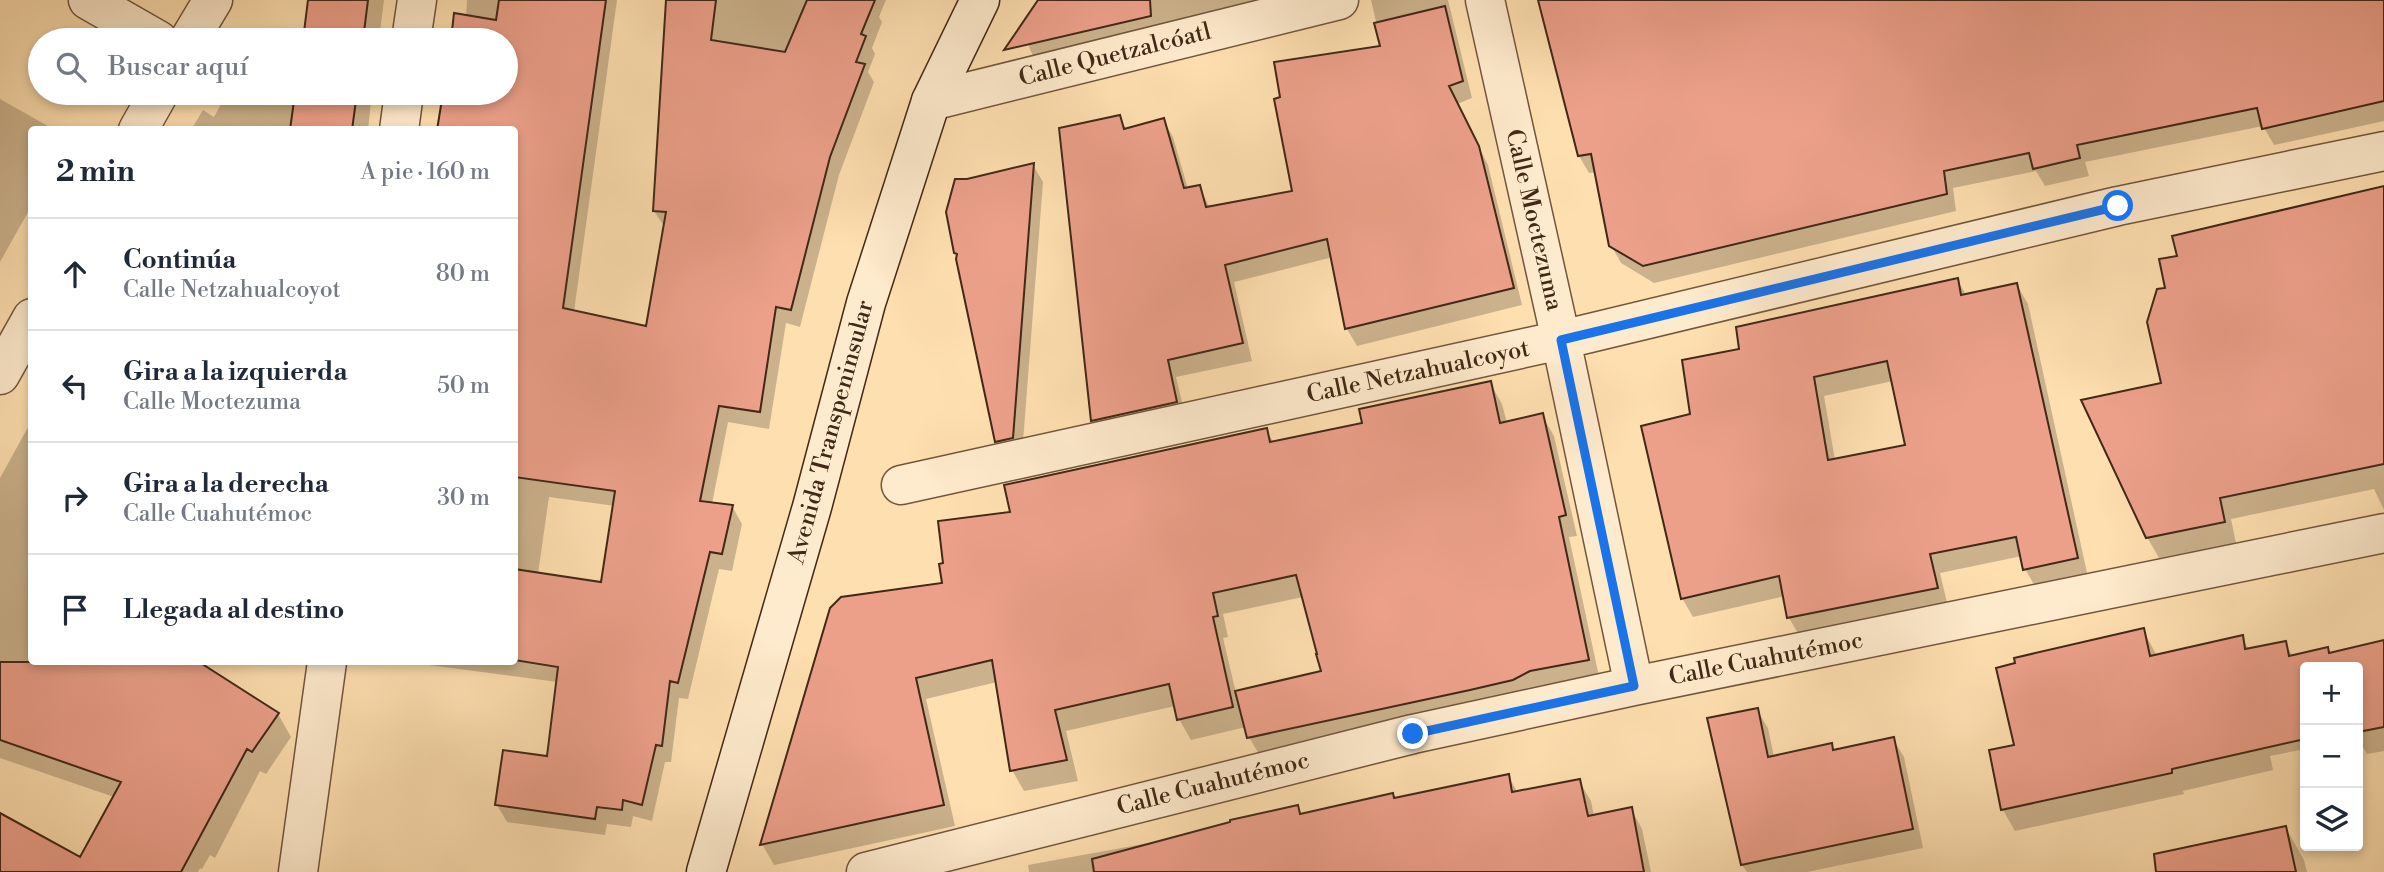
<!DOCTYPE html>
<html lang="es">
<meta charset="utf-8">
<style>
:root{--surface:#fff;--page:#f6f6f7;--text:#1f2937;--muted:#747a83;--line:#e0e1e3}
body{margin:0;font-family:"Libre Bodoni",serif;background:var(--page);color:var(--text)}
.controls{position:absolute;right:21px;bottom:21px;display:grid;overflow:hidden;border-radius:7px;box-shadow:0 4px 10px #0003}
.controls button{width:63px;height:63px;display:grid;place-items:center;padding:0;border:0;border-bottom:2px solid var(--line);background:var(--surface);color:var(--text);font:35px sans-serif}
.stop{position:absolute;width:21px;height:21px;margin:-16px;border:5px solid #1a73e8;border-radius:50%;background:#fff}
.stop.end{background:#1a73e8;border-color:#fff;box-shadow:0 2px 7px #0008}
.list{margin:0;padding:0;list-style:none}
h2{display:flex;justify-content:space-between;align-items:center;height:91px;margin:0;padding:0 28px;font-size:30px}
h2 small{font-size:23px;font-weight:400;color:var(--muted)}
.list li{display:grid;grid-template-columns:46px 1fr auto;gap:21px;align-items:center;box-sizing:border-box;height:112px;padding:0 28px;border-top:2px solid var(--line)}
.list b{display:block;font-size:26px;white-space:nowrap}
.list p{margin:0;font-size:23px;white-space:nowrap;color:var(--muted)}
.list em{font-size:23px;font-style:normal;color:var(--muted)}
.icon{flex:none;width:38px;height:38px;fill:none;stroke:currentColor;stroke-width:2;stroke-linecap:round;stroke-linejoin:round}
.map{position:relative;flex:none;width:2384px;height:872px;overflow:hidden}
.search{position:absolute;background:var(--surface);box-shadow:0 4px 10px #0003;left:28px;top:28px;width:490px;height:77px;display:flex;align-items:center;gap:18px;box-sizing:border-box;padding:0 24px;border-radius:38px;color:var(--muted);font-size:26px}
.panel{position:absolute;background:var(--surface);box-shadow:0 4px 10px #0003;left:28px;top:126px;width:490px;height:539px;border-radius:7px}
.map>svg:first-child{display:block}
.shadow{fill:#0003;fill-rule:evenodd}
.building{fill:#eca08a;stroke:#422816;stroke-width:2;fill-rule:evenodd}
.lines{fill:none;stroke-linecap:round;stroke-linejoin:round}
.street-casing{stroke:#71563c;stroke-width:41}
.secondary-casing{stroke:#422816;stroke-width:41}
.street{stroke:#feeacc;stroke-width:38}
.secondary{stroke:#feeacc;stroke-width:38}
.route{stroke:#1a73e8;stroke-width:9}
.labels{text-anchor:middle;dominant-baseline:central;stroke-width:5;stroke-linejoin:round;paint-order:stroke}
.street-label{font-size:24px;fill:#422816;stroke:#feeacc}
</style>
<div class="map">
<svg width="2384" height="872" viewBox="0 0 2384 872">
<rect width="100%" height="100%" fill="#fedfb0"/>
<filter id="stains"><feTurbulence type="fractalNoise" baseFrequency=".00286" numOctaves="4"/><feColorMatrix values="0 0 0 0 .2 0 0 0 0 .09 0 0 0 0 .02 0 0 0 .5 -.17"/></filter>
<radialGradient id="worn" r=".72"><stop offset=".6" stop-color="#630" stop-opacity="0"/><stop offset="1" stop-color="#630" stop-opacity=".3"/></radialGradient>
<!-- shadow -->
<path class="shadow" d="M310 0H384L379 40H304Z
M467 0H617L574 312 647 329 665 228 654 211 668 0H886L879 17 882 22 872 48 875 54 868 72 874 82 839 175 800 327 786 323 769 429 728 422 712 504 732 506 742 524 732 571 719 569 688 699 679 698 671 762H665L652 821 633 816 631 827 607 824 605 835 507 822 497 805 549 758 558 682 406 662H514V130H441L445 93H506V40H452L456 15 466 17ZM549 497 615 506 602 584 538 574Z
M1040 0H1309L1040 67 1030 50 1024 24Z
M1371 0H1448L1472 98 1457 104 1488 165 1522 305 1357 346 1347 329 1333 257 1234 282 1252 361 1176 377 1186 419 1102 437 1093 420 1119 117 1127 130 1163 120 1173 137 1188 189 1199 187 1210 208 1294 193 1382 47Z
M1539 0H2384V121L2274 145 2263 126 2085 162 2089 176 2045 186 2036 171 1953 188 1956 211 1654 283 1621 263 1611 245 1596 172 1589 173 1579 156Z
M227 93H372L368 130H191L203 110 214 117Z
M0 99 55 130H32V205L0 262Z
M1033 165 1043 182 1022 455 1006 458 996 441 956 253 967 181Z
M2384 187V510L2374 489 2231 519 2236 543 2159 558 2147 537 2163 384 2167 290 2179 257Z
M1957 280 1967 296 2017 285 2028 304 2088 577 2036 588 2025 569 2022 556 1940 573 1948 607 1800 637 1789 618 1785 596 1693 617 1682 598 1692 415 1741 351ZM1893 381 1907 446 1835 460 1824 396Z
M1490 383 1502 404 1507 423 1542 415 1554 436 1577 536 1569 537 1600 681 1261 758 1249 737 1246 727 1191 740 1179 719 1175 706 1066 731 1078 781 1024 791 1012 770 997 682 926 699 955 826 774 865 762 844 944 585 1012 514 1266 430 1274 443 1364 424ZM1303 597 1323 672 1236 693 1223 638 1228 637 1223 614Z
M32 420V662H196L278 714 291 737 266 774 260 771 215 858 210 855 202 869 200 868 198 872H0V815L81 859 114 797 0 758V478Z
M2143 630 2157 656 2242 637 2249 650 2285 643 2293 657 2327 649 2330 654 2384 642V751L2367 754 2358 738V667H2305V749L2270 756 2273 770 2183 791 2184 794 2015 831 2003 810 2016 746Z
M1757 710 1768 728 1774 757 1831 745 1835 751 1893 739 1904 757 1923 848 1807 872H1747L1742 865 1709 719Z
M1508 776 1518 793 1579 781 1591 801 1594 816 1631 809 1642 829 1651 872H1029L1028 865 1176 838 1298 807 1303 816 1392 795 1395 800Z
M2286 828 2304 860 2307 872H2215Z"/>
<!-- building -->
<path class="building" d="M308 0H368L363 40H303Z
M499 0H606L563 308 646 326 666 212 653 211 666 0H716L711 40 785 52 807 0H875L861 34 866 36 856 62 865 64 830 157 791 310 776 307 760 412 719 406 700 501 733 505 722 554 710 552 678 683 670 681 662 746 656 745 642 805 623 800 622 810 597 807 595 819 495 805 503 750 547 756 558 667 514 660V569L601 582 615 491 514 477V130H437L443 93H506V40H451L454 13 496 20Z
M1038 0H1150L1151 16 1004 50Z
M1538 0H2384V101L2262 129 2257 108 2077 145 2080 158 2033 169 2029 153 1944 171 1947 194 1643 266 1609 246 1591 154 1578 156Z
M1445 6 1463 81 1449 86 1479 146 1514 288 1345 329 1327 239 1225 265 1243 343 1168 360 1177 402 1091 421 1059 128 1120 115 1124 129 1164 118 1184 188 1200 185 1206 207 1292 191 1274 99 1280 97 1274 62 1380 46 1374 23Z
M295 93H357L352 130H290Z
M1034 163 1013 438 995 442 956 259 957 254 954 253 946 212 955 179H967Z
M2384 186V464L2220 498 2225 522 2146 538 2081 400 2161 383 2147 322 2157 289 2165 288 2159 259 2177 256 2172 236Z
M1958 278 1961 295 2017 283 2078 558 2023 570 2016 537 1930 554 1938 588 1787 618 1779 576 1681 599 1641 426 1690 414 1682 360 1739 349 1736 327ZM1887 361 1905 445 1828 460 1814 377Z
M1491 381 1500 423 1543 413 1566 515 1559 517 1589 660 1530 671 1513 680 1470 690 1247 738 1235 691 1321 671 1316 654H1317L1296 575 1213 593 1218 616 1213 617 1233 707 1177 720 1169 684 1055 710 1067 760 1010 771 992 660 916 678 944 805 760 845 830 608 841 597 942 583 939 564 943 563 938 521 1010 512 1004 485 1267 428 1270 442 1362 423 1359 409Z
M2144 628 2150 656 2243 635 2245 649 2286 641 2289 656 2328 647 2329 653 2384 640V727L2358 732V667H2305V739L2172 769V773L2001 810 1989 750 2014 745 1996 668 2015 663 2014 658Z
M0 662H199L279 713 252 752 247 749 181 872H0V813L80 857 121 782 0 740Z
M1758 708 1768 757 1832 743 1833 750 1894 737 1913 829 1741 865 1707 718Z
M1509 774 1512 792 1580 779 1588 816 1632 807 1644 872H1094L1092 859 1230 822V820L1298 805 1300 814 1393 793 1394 798Z
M2286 826 2296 872H2156L2154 854Z"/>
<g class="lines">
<defs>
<path id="street" d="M88 0 158 40
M1485 0 1561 340 1634 686
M189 40 213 0
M411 40 417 0
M931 101 1339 0
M138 130 159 93
M399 130 404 93
M0 375 32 318
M901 485 1561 340 2118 206 2384 151
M298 872 327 662
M866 872 1413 734 1634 686 2384 533"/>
<path id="secondary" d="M706 872 812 507 866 303 931 101 980 0"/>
</defs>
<!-- street casing -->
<use href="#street" class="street-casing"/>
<!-- secondary casing -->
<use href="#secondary" class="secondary-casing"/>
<!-- street -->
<use href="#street" class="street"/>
<!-- secondary -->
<use href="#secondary" class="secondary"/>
</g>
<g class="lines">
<!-- route -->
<path class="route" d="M1413 734 1634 686 1561 340 2118 206"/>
</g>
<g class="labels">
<!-- street labels -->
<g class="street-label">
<text transform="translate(1115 55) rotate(-14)">Calle Quetzalcóatl</text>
<text transform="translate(1534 220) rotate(77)">Calle Moctezuma</text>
<text transform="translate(1418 372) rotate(-12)">Calle Netzahualcoyot</text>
<text transform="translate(831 432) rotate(-75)">Avenida Transpeninsular</text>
<text transform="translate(1766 659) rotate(-11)">Calle Cuahutémoc</text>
<text transform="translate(1213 784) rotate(-14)">Calle Cuahutémoc</text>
</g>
</g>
<rect width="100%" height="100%" filter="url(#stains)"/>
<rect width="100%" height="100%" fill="url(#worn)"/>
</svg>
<div class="controls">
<button>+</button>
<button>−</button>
<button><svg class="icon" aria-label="layers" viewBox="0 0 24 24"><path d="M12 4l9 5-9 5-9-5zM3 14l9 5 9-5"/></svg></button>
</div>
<div class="stop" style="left:2118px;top:206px"></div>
<div class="stop end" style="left:1413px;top:734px"></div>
<div class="search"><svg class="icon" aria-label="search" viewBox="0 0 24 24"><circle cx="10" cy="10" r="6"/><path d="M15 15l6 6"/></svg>Buscar aquí</div>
<section class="panel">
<h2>2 min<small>A pie · 160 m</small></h2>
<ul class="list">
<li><svg class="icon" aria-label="ahead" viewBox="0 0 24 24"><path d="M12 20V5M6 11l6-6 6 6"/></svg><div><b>Continúa</b><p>Calle Netzahualcoyot</p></div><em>80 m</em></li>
<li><svg class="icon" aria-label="left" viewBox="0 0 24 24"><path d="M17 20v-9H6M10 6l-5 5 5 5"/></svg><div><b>Gira a la izquierda</b><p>Calle Moctezuma</p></div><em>50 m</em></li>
<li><svg class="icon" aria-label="right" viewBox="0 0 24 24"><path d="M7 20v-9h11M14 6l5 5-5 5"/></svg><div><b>Gira a la derecha</b><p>Calle Cuahutémoc</p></div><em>30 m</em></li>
<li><svg class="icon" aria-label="arrive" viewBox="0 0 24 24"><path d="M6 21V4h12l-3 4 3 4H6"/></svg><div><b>Llegada al destino</b></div></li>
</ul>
</section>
</div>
